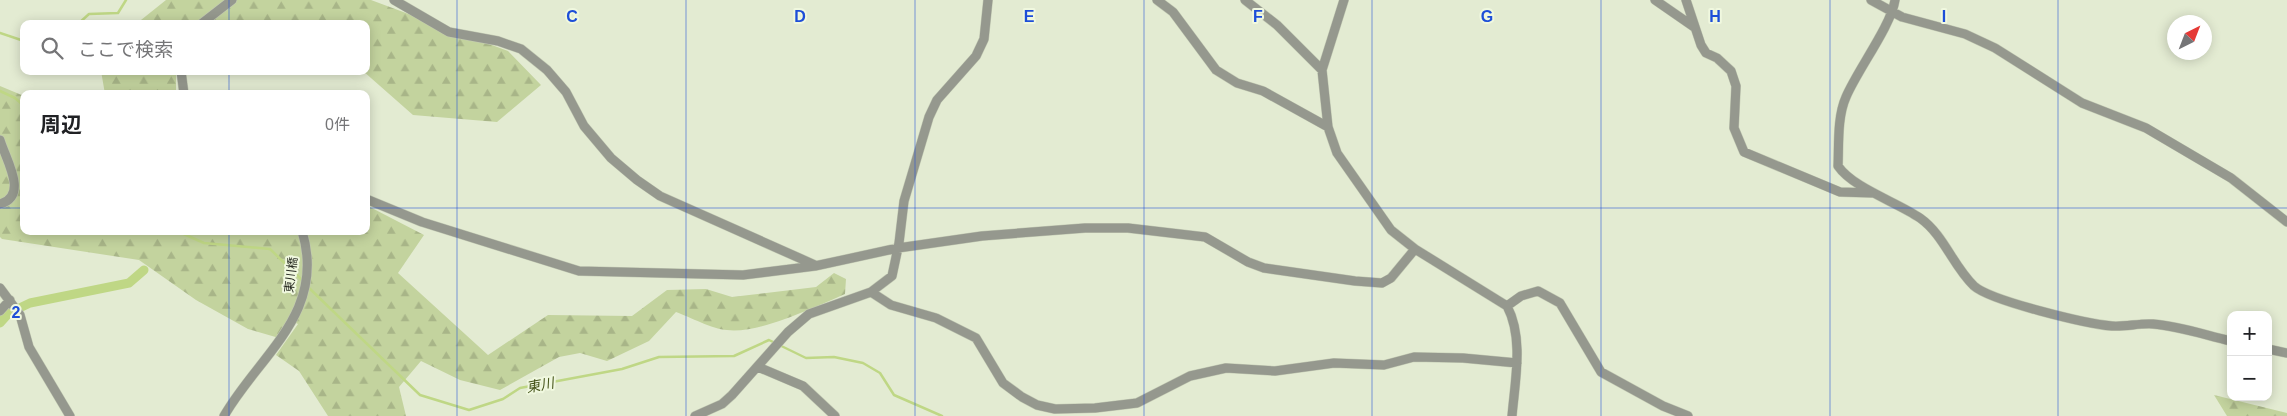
<!DOCTYPE html>
<html lang="ja">
<meta charset="utf-8">
<style>
:root{--surface:#fff;--page:#f2f2f2;--text:#202124;--muted:#757577;--line:#e0e0e0}
body{margin:0;font-family:Helvetica,"Noto Sans JP",sans-serif;background:var(--page);color:var(--text)}
.controls{position:absolute;right:15px;bottom:15px;display:grid;overflow:hidden;border-radius:10px;box-shadow:0 2px 12px #0003}
.controls button{width:45px;height:45px;display:grid;place-items:center;padding:0;border:0;border-bottom:1px solid var(--line);background:var(--surface);color:var(--text);font:25px sans-serif}
.compass{position:absolute;left:2167px;top:15px;width:45px;height:45px;border-radius:50%;background:var(--surface);box-shadow:0 2px 12px #0003;rotate:42deg}
.list{margin:0;padding:0;list-style:none}
h2{display:flex;justify-content:space-between;align-items:center;height:65px;margin:0;padding:0 20px;font-size:21px}
h2 small{font-size:16px;font-weight:400;color:var(--muted)}
.icon{flex:none;width:28px;height:28px;fill:none;stroke:currentColor;stroke-width:2;stroke-linecap:round;stroke-linejoin:round}
.map{position:relative;flex:none;width:2287px;height:416px;overflow:hidden}
.search{position:absolute;background:var(--surface);box-shadow:0 2px 12px #0003;left:20px;top:20px;width:350px;height:55px;display:flex;align-items:center;gap:12px;box-sizing:border-box;padding:0 18px;border-radius:10px;color:var(--muted);font-size:19px}
.panel{position:absolute;background:var(--surface);box-shadow:0 2px 12px #0003;left:20px;top:90px;width:350px;height:145px;border-radius:10px}
.map>svg:first-child{display:block}
.forest{fill:url(#forest-firs)}
.lines{fill:none;stroke-linecap:round;stroke-linejoin:round}
.stream{stroke:#bfd785;stroke-width:2.5}
.canal{stroke:#bfd785;stroke-width:9}
.minor-casing{stroke:#c2c9b3;stroke-width:10}
.minor{stroke:#95988e;stroke-width:9}
.grid{fill:none;stroke:#1d4ed8;stroke-width:1;stroke-opacity:0.55}
.labels{text-anchor:middle;dominant-baseline:central;stroke-width:4;stroke-linejoin:round;paint-order:stroke}
.street-label{font-size:12px;fill:#2a2d24;stroke:#f0f8df}
.water-label{font-size:14px;font-style:italic;fill:#445318;stroke:#f0f8df}
.grid-label{font-size:16px;text-anchor:middle;font-weight:bold;fill:#1d4ed8;stroke:#f0f8df;stroke-width:4;stroke-linejoin:round;paint-order:stroke}
</style>
<div class="map">
<svg width="2287" height="416" viewBox="0 0 2287 416">
<defs>
<pattern id="forest-firs" width="22" height="20" patternUnits="userSpaceOnUse" patternTransform="scale(1.25)"><rect width="22" height="20" fill="#c3d39e"/><path d="M5 1l3.5 6h-7zM16 11l3.5 6h-7z" fill="#a8b588"/></pattern>
</defs>
<rect width="100%" height="100%" fill="#e3ebd2"/>
<!-- forest -->
<path class="forest" d="M166 0H371L508 51 541 85 497 122 413 115 363 71H366V24H136Z
M101 71H176V94H105Z
M0 86 24 96V231H366V205L424 235 398 273 488 355 548 315 632 316 667 290 706 289 732 297 816 287 834 273 846 279 845 294C815 307 759 334 727 330 712 329 690 317 676 312L649 341 607 361 580 353 559 357 500 390 460 380 421 361 399 387 406 416H328L299 371 276 355 298 324 294 322 279 338 248 329 196 300 139 260 2 239 0 237Z
M2214 395 2287 413V416H2227Z"/>
<g class="lines">
<!-- stream -->
<path class="stream" d="M78 24 89 14 118 13 126 0
M0 33 24 41
M0 91 15 98 24 106
M177 231 204 243 270 249 303 281
M308 287 420 395 469 410 503 399 520 388 622 369 659 357 734 356 769 340 806 358 834 357 863 363 880 373 894 395 942 416"/>
<!-- canal -->
<path class="canal" d="M0 323 9 313 30 303 129 283 144 270"/>
<defs>
<path id="minor" d="M394 0 449 32 498 41 521 49 547 70 566 92 584 126 611 158 637 180 660 196 815 265
M1157 0 1173 12 1216 70 1237 83 1263 91 1328 127
M1245 0 1277 25 1322 70
M1344 0 1322 70 1328 127 1337 153 1391 230 1415 249 1507 306C1524 338 1515 381 1512 416
M1655 0 1694 27
M1686 0 1701 45 1706 53 1717 58 1731 71 1736 86 1734 128 1744 152 1840 192 1873 193
M1871 0 1902 17 1965 34 1995 48 2082 103 2146 128 2231 178 2287 222
M1895 0C1891 26 1858 69 1846 97 1837 117 1839 145 1838 166 1853 188 1897 202 1920 218 1944 235 1953 266 1974 286 1991 301 2087 324 2112 326 2126 327 2139 323 2153 324 2179 326 2205 335 2231 341
M201 24 232 0
M181 71 184 94
M0 140C6 160 29 196 0 204
M366 199 422 222 579 271 743 275 815 266 898 248 982 236 1085 228H1128L1205 237 1248 262 1264 268 1355 281 1382 283 1391 278 1415 249
M0 288 20 315 29 347 70 416
M871 292 891 305 936 318 976 338 1003 383 1022 397 1037 405 1055 409 1095 408 1137 403 1190 376 1226 368 1275 371 1334 363 1384 365 1414 357 1463 358 1517 363
M1507 306 1521 296 1538 291 1560 303 1601 372 1663 406 1688 416
M0 311 10 300
M2268 349 2287 353
M758 367 803 386 835 416
M224 416C259 355 327 313 302 231
M695 416 722 404 732 395 788 332 809 314 871 292 892 276 899 243 904 201 929 117 937 100 976 56 984 39 988 0"/>
</defs>
<!-- minor casing -->
<use href="#minor" class="minor-casing"/>
<!-- minor -->
<use href="#minor" class="minor"/>
</g>
<!-- grid -->
<path class="grid" d="M229 0V24M457 0V416M686 0V416M915 0V416M1144 0V416M1372 0V416M1601 0V416M1830 0V416M2058 0V416M229 71V94M0 208H24M366 208H2287M229 231V416"/>
<g class="labels">
<!-- street labels -->
<g class="street-label">
<text transform="translate(291 275) rotate(-83)">東川橋</text>
</g>
<!-- water labels -->
<g class="water-label">
<text transform="translate(540 385) rotate(-11)">東川</text>
</g>
</g>
<g class="grid-label">
<text x="572" y="22">C</text>
<text x="800" y="22">D</text>
<text x="1029" y="22">E</text>
<text x="1258" y="22">F</text>
<text x="1487" y="22">G</text>
<text x="1715" y="22">H</text>
<text x="1944" y="22">I</text>
<text x="16" y="318">2</text>
</g>
</svg>
<div class="controls">
<button>+</button>
<button>−</button>
</div>
<svg class="compass" viewBox="-18 -18 36 36"><path d="M0-13l5 13h-10z" fill="#e53935"/><path d="M0 13l5-13h-10z" fill="#757577"/></svg>
<div class="search"><svg class="icon" aria-label="search" viewBox="0 0 24 24"><circle cx="10" cy="10" r="6"/><path d="M15 15l6 6"/></svg>ここで検索</div>
<section class="panel">
<h2>周辺<small>0件</small></h2>
<ul class="list">
</ul>
</section>
</div>
